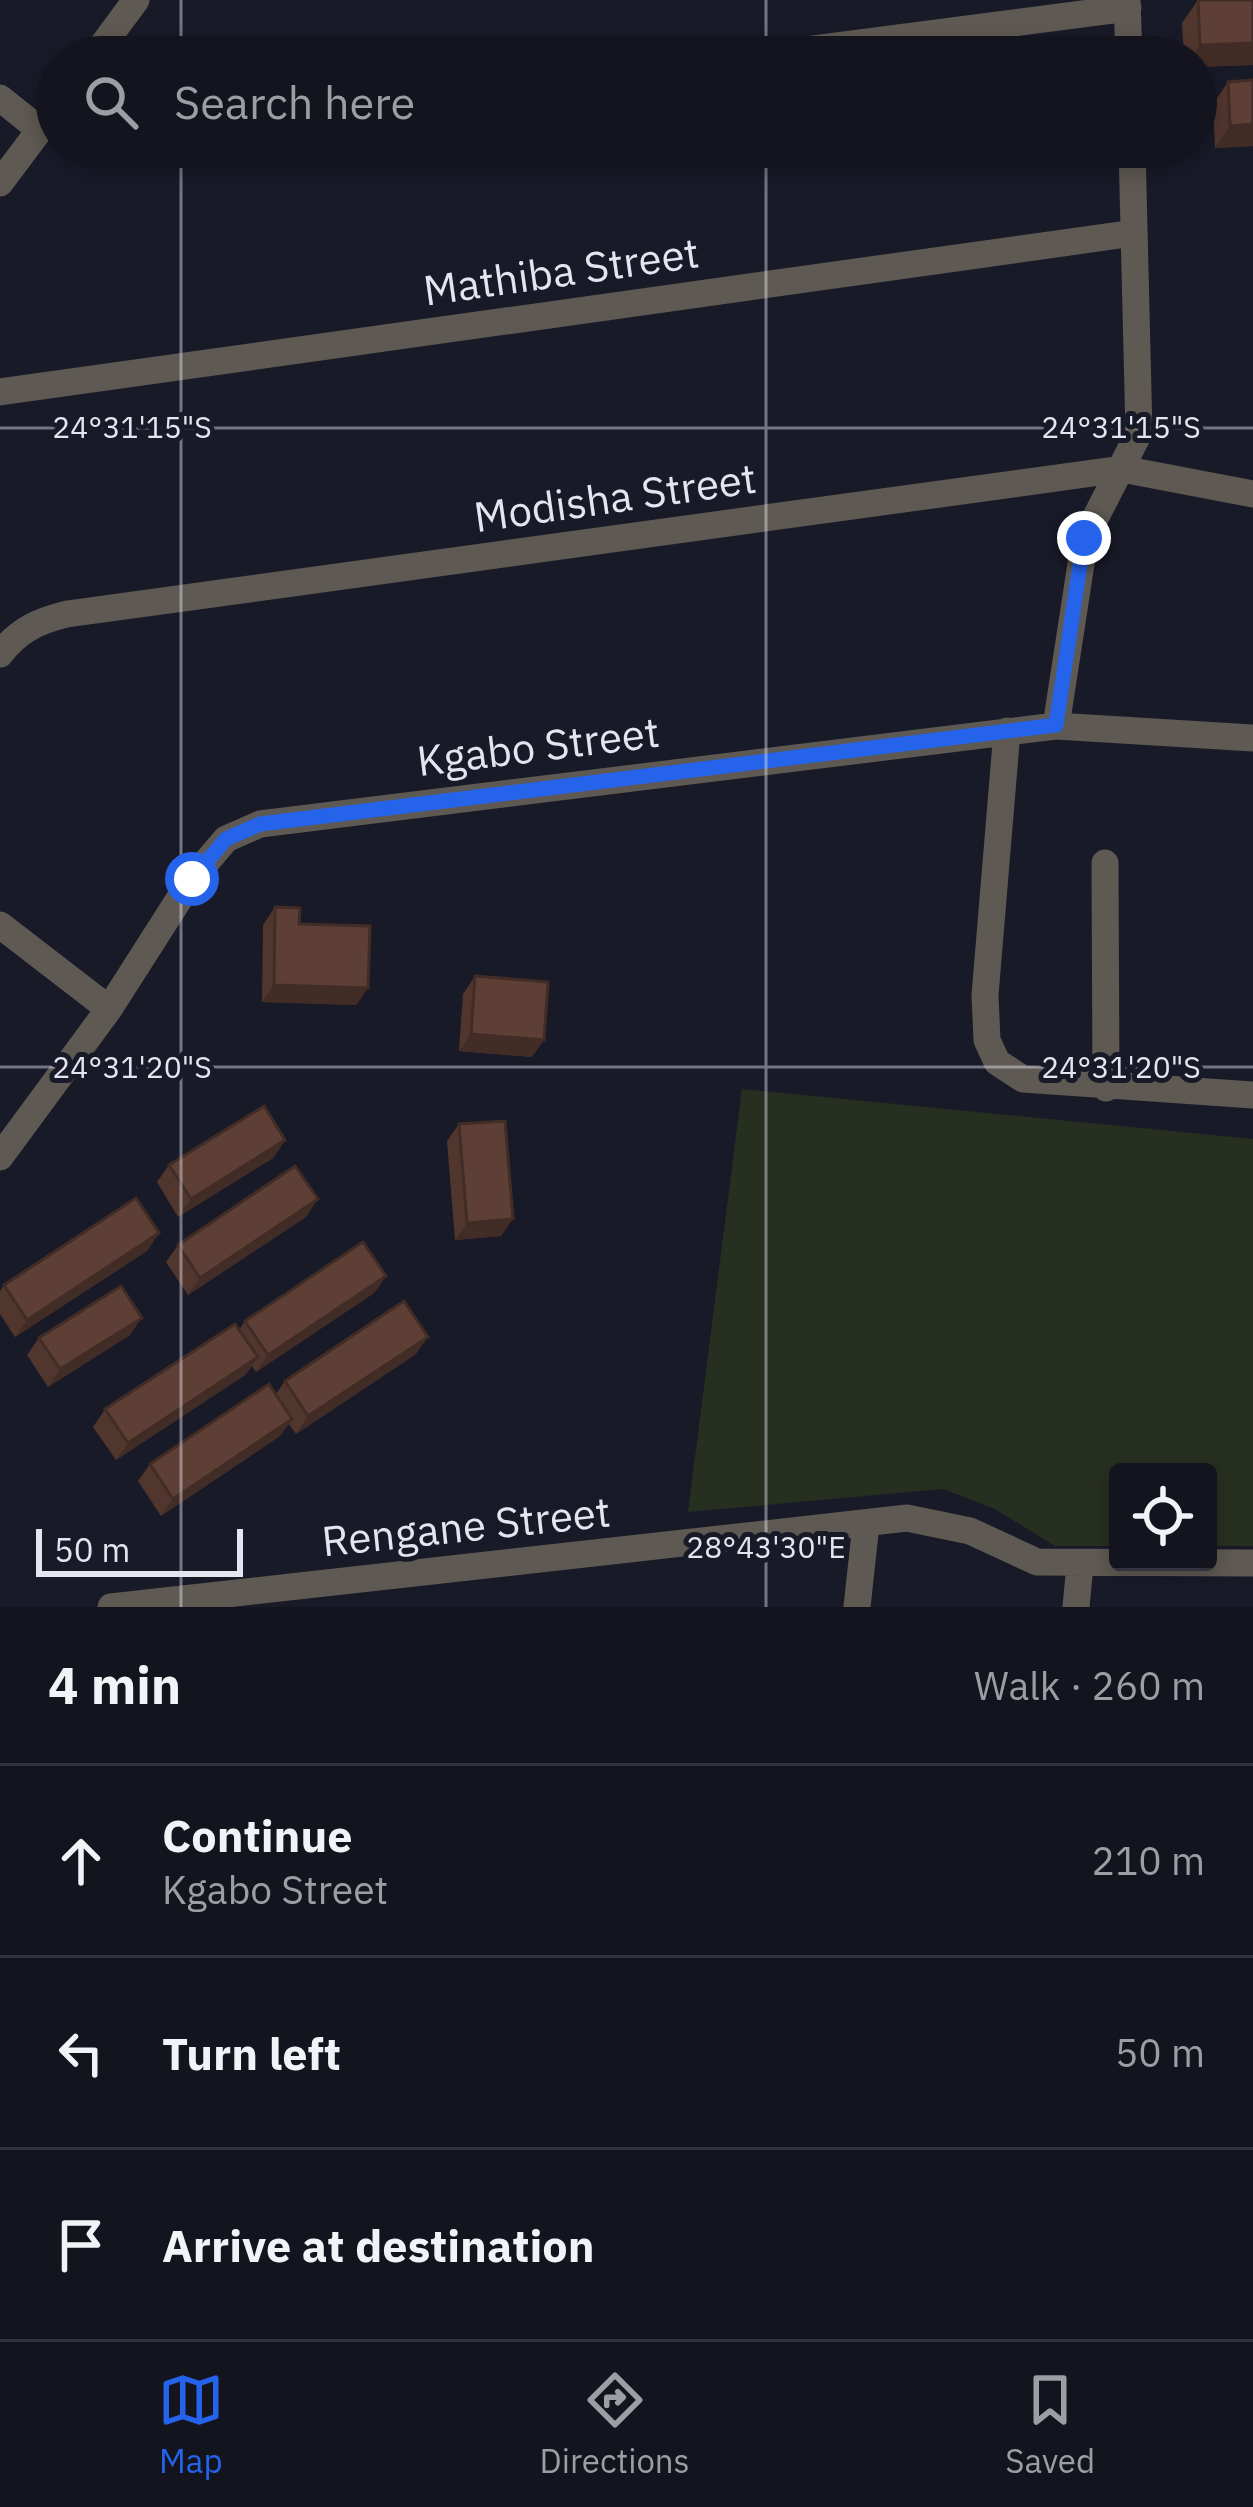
<!DOCTYPE html>
<meta charset="utf-8">
<style>
:root{--surface:#13141e;--page:#1c1d27;--text:#f1f3f6;--muted:#9d9ea4;--line:#32333c;--accent:#2563eb}
body{margin:0;font-family:"IBM Plex Sans",sans-serif;background:var(--page);color:var(--text)}
.controls{position:absolute;right:36px;bottom:36px;display:grid;overflow:hidden;border-radius:12px;box-shadow:0 6px 18px #0003}
.controls button{width:108px;height:108px;display:grid;place-items:center;padding:0;border:0;border-bottom:3px solid var(--line);background:var(--surface);color:var(--text);font:60px sans-serif}
.scale{position:absolute;left:36px;bottom:30px;width:207px;box-sizing:border-box;padding-left:12px;border:6px solid #e4e5ef;border-top:0;font-size:33px;line-height:42px;white-space:nowrap;color:#e4e5ef;-webkit-text-stroke:9px #191a28;paint-order:stroke}
.stop{position:absolute;width:36px;height:36px;margin:-27px;border:9px solid #2563eb;border-radius:50%;background:#fff}
.stop.end{background:#2563eb;border-color:#fff;box-shadow:0 3px 12px #0008}
.list{margin:0;padding:0;list-style:none}
h2{display:flex;justify-content:space-between;align-items:center;height:156px;margin:0;padding:0 48px;font-size:51px}
h2 small{font-size:39px;font-weight:400;color:var(--muted)}
.list li{display:grid;grid-template-columns:78px 1fr auto;gap:36px;align-items:center;box-sizing:border-box;height:192px;padding:0 48px;border-top:3px solid var(--line)}
.list b{display:block;font-size:45px;white-space:nowrap}
.list p{margin:0;font-size:39px;white-space:nowrap;color:var(--muted)}
.list em{font-size:39px;font-style:normal;color:var(--muted)}
.icon{flex:none;width:66px;height:66px;fill:none;stroke:currentColor;stroke-width:2;stroke-linecap:round;stroke-linejoin:round}
.map{position:relative;flex:none;width:1253px;height:1607px;overflow:hidden}
.search{position:absolute;background:var(--surface);box-shadow:0 6px 18px #0003;left:36px;right:36px;top:36px;height:132px;display:flex;align-items:center;gap:30px;box-sizing:border-box;padding:0 42px;border-radius:66px;color:var(--muted);font-size:45px}
.sheet{height:732px;background:var(--surface)}
nav{display:flex;justify-content:space-around;align-items:center;box-sizing:border-box;height:168px;border-top:3px solid var(--line);background:var(--surface);font-size:33px;color:var(--muted)}
nav a{display:grid;justify-items:center;gap:6px}
nav .on{color:var(--accent)}
.map>svg:first-child{display:block}
.green{fill:#272f21}
.lines{fill:none;stroke-linecap:round;stroke-linejoin:round}
.street{stroke:#5e5952;stroke-width:27}
.wall{fill:#51362e}
.shaded-wall{fill:#422c26}
.building{fill:#5e3f36;stroke:#422c26;stroke-width:3}
.route{stroke:#2563eb;stroke-width:15}
.ticks{fill:none;stroke:#e4e5ef;stroke-width:3;stroke-opacity:0.45}
.labels{text-anchor:middle;dominant-baseline:central;stroke-width:10;stroke-linejoin:round;paint-order:stroke}
.street-label{font-size:42px;fill:#e4e5ef;stroke:#191a28}
.ticks-label{font-size:30px;text-anchor:middle;fill:#e4e5ef;stroke:#191a28;stroke-width:10;stroke-linejoin:round;paint-order:stroke}
</style>
<div class="map">
<svg width="1253" height="1607" viewBox="0 0 1253 1607">
<rect width="100%" height="100%" fill="#191a28"/>
<!-- green -->
<path class="green" d="M742 1089 1253 1139V1546H1208V1472H1118V1546H1055L995 1509 943 1489 688 1512Z"/>
<g class="lines">
<!-- street -->
<path class="street" d="M1127 0 1129 57
M94 57 136 0
M751 57 1128 8
M0 98 40 130
M0 183 57 107
M0 392 1134 233
M0 654C19 630 38 621 67 614L1122 469 1253 494
M1056 726 1085 538 1139 433 1132 147
M1007 731 985 995 987 1040 997 1062 1023 1079 1253 1095
M1105 863 1106 1088
M0 925 109 1009
M0 1157 109 1009 192 879 226 839 260 824 1056 726 1253 738
M111 1607 907 1518 970 1531 1037 1562 1253 1563
M857 1607 866 1524
M1076 1607 1080 1565"/>
</g>
<!-- wall -->
<path class="wall" d="M1198 0H1253V65L1196 67V57H1184L1182 23Z
M1253 80V146L1215 148 1213 104 1228 82Z
M275 907 299 924 368 988 356 1005 262 1002 263 925Z
M475 976 532 1057 459 1051 463 994Z
M459 1124 501 1236 455 1240 447 1141Z
M285 1140 273 1158 178 1217 157 1182 169 1165Z
M306 1217 188 1295 166 1262 178 1245Z
M159 1233 147 1251 15 1337 0 1314V1291L4 1285Z
M386 1276 374 1293 256 1372 252 1366 245 1375 116 1460 93 1427 105 1409 239 1330 245 1321Z
M130 1335 48 1387 27 1355 39 1338Z
M416 1354 296 1434 289 1424 280 1436 161 1516 138 1481 150 1464 276 1394 285 1381Z"/>
<!-- shaded-wall -->
<path class="shaded-wall" d="M1253 43V65L1196 67V57H1191L1200 45Z
M1253 124V146L1215 148 1230 126Z
M274 985 368 988 356 1005 262 1002Z
M471 1034 544 1040 532 1057 459 1051Z
M285 1140 273 1158 178 1217 191 1199Z
M318 1199 306 1217 188 1295 200 1278Z
M513 1219 501 1236 455 1240 467 1223Z
M159 1233 147 1251 15 1337 27 1320Z
M386 1276 374 1293 256 1372 268 1355Z
M142 1318 130 1335 48 1387 60 1369Z
M428 1337 416 1354 296 1434 308 1416Z
M258 1357 245 1375 116 1460 128 1443Z
M292 1419 280 1436 161 1516 173 1499Z"/>
<!-- building -->
<path class="building" d="M1198 0H1253V43L1200 45Z
M1253 80V124L1230 126 1228 82Z
M275 907 300 908 299 924 370 926 368 988 274 985Z
M475 976 548 982 544 1040 471 1034Z
M264 1106 285 1140 191 1199 169 1165Z
M505 1121 513 1219 467 1223 459 1124Z
M295 1166 318 1199 200 1278 178 1245Z
M136 1198 159 1233 27 1320 4 1285Z
M363 1242 386 1276 268 1355 245 1321Z
M121 1286 142 1318 60 1369 39 1338Z
M404 1301 428 1337 308 1416 285 1381Z
M235 1324 258 1357 128 1443 105 1409Z
M269 1384 292 1419 173 1499 150 1464Z"/>
<g class="lines">
<!-- route -->
<path class="route" d="M192 879 226 839 260 824 1056 725 1084 538"/>
</g>
<!-- ticks -->
<path class="ticks" d="M181 0V57M766 0V57M181 147V1607M766 147V1607M0 428H1253M0 1067H1253"/>
<g class="labels">
<!-- street labels -->
<g class="street-label">
<text transform="translate(561 271) rotate(-8)">Mathiba Street</text>
<text transform="translate(615 497) rotate(-8)">Modisha Street</text>
<text transform="translate(538 746) rotate(-7)">Kgabo Street</text>
<text transform="translate(466 1526) rotate(-6)">Rengane Street</text>
</g>
</g>
<g class="ticks-label">
<text x="132" y="438">24°31'15"S</text>
<text x="1121" y="438">24°31'15"S</text>
<text x="132" y="1078">24°31'20"S</text>
<text x="1121" y="1078">24°31'20"S</text>
<text x="766" y="1558">28°43'30"E</text>
</g>
</svg>
<div class="controls">
<button><svg class="icon" aria-label="locate" viewBox="0 0 24 24"><circle cx="12" cy="12" r="6"/><path d="M12 2v4M12 18v4M2 12h4M18 12h4"/></svg></button>
</div>
<div class="scale">50 m</div>
<div class="stop" style="left:192px;top:879px"></div>
<div class="stop end" style="left:1084px;top:538px"></div>
<div class="search"><svg class="icon" aria-label="search" viewBox="0 0 24 24"><circle cx="10" cy="10" r="6"/><path d="M15 15l6 6"/></svg>Search here</div>
</div>
<section class="sheet">
<h2>4 min<small>Walk · 260 m</small></h2>
<ul class="list">
<li><svg class="icon" aria-label="ahead" viewBox="0 0 24 24"><path d="M12 20V5M6 11l6-6 6 6"/></svg><div><b>Continue</b><p>Kgabo Street</p></div><em>210 m</em></li>
<li><svg class="icon" aria-label="left" viewBox="0 0 24 24"><path d="M17 20v-9H6M10 6l-5 5 5 5"/></svg><div><b>Turn left</b></div><em>50 m</em></li>
<li><svg class="icon" aria-label="arrive" viewBox="0 0 24 24"><path d="M6 21V4h12l-3 4 3 4H6"/></svg><div><b>Arrive at destination</b></div></li>
</ul>
</section>
<nav>
<a class="on"><svg class="icon" aria-label="map" viewBox="0 0 24 24"><path d="M3 6l6-2 6 2 6-2v14l-6 2-6-2-6 2zM9 4v14M15 6v14"/></svg>Map</a>
<a><svg class="icon" aria-label="directions" viewBox="0 0 24 24"><path d="M12 3l9 9-9 9-9-9zM9 14v-3h6M13 9l2 2-2 2"/></svg>Directions</a>
<a><svg class="icon" aria-label="saved" viewBox="0 0 24 24"><path d="M7 4h10v16l-5-4-5 4z"/></svg>Saved</a>
</nav>
